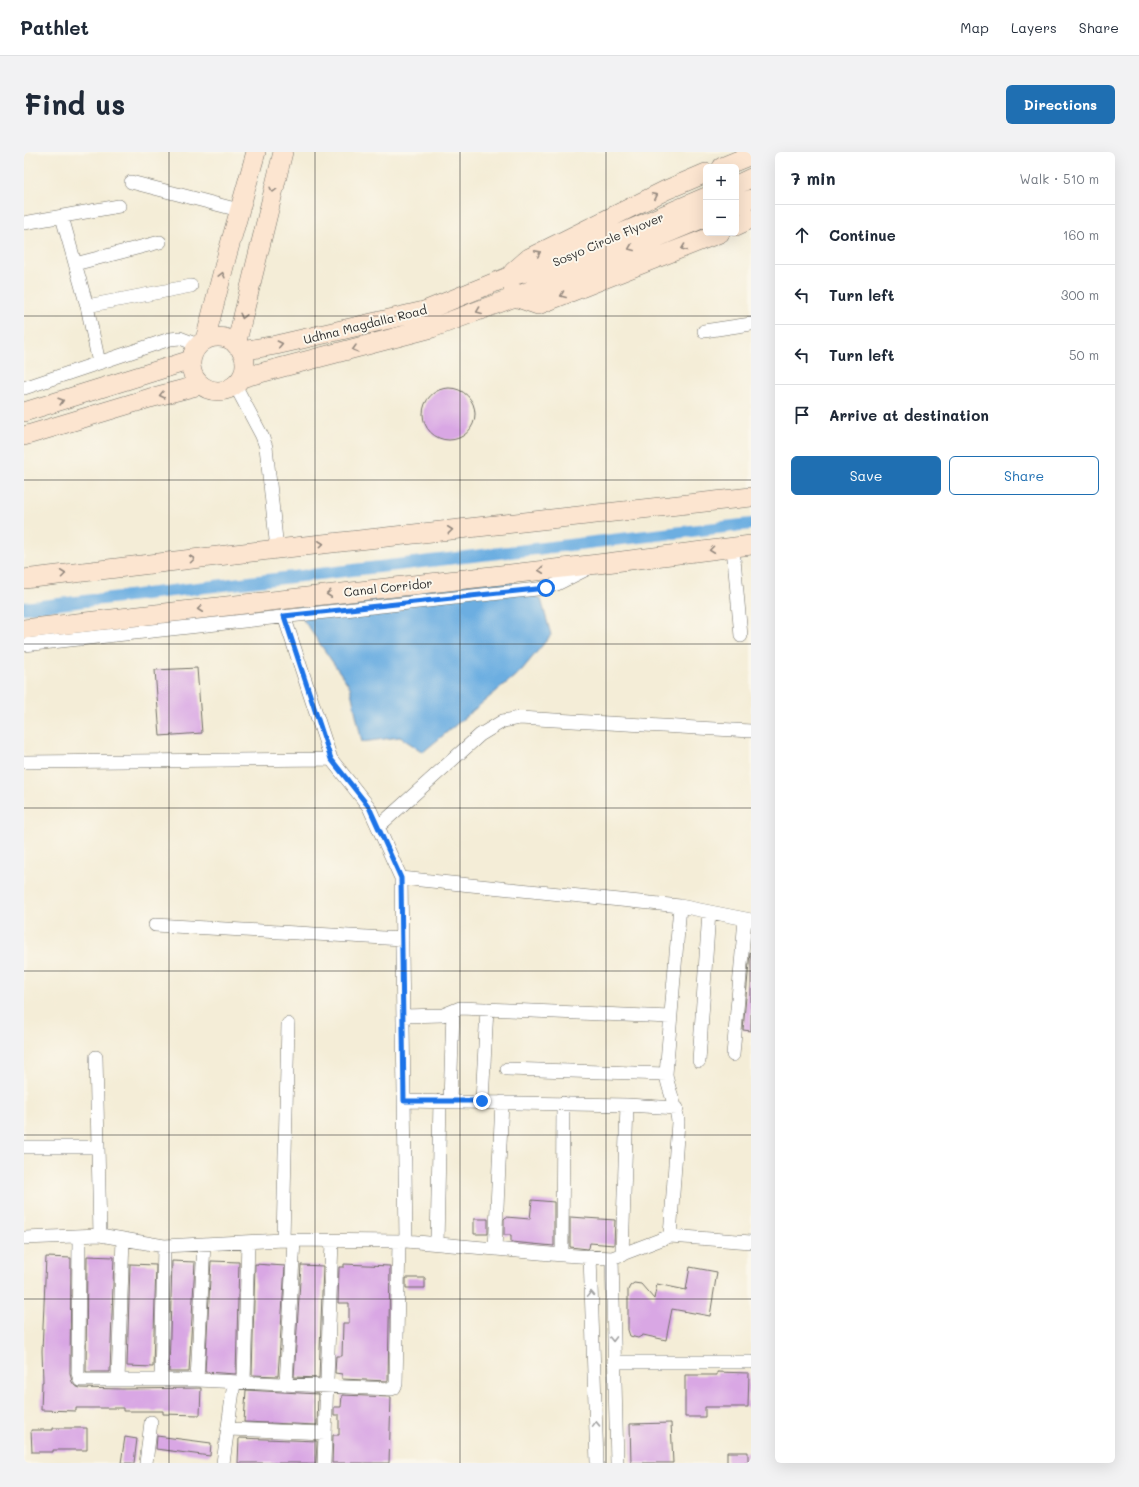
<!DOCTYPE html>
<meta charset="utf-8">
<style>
:root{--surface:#fff;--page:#f2f2f3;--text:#1f2937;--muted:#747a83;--line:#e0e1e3;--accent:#1f6fb2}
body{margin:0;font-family:Mali,sans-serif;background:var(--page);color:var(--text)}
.controls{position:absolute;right:12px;top:12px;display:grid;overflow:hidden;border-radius:6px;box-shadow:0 4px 16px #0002}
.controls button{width:36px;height:36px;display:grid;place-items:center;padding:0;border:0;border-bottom:1px solid var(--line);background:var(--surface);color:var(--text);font:20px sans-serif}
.stop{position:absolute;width:12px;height:12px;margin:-9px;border:3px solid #1a73e8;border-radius:50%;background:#fff}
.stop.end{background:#1a73e8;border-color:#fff;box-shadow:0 1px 4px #0008}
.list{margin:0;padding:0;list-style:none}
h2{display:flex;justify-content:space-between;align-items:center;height:52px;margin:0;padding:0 16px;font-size:17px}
h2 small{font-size:13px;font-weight:400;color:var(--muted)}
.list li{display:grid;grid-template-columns:26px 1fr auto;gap:12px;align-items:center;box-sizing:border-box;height:60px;padding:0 16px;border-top:1px solid var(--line)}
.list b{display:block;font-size:15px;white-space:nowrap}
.list em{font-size:13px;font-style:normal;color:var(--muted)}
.actions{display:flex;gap:8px;padding:12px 16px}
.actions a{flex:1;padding:9px 0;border:1px solid var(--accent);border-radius:6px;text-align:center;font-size:14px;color:var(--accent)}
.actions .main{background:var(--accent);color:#fff}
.icon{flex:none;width:22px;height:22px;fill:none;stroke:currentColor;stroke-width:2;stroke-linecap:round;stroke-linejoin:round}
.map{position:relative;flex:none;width:727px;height:1311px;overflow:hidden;border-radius:6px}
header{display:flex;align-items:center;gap:24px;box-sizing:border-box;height:56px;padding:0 20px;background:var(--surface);border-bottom:1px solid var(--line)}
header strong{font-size:19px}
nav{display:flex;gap:22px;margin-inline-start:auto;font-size:14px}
.intro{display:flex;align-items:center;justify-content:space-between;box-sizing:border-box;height:96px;padding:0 24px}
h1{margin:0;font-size:28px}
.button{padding:10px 18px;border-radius:6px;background:var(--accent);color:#fff;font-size:14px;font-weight:700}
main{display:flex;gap:24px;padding:0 24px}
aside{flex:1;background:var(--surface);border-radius:6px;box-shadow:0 4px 16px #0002}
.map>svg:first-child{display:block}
.water{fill:#6caee1;stroke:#4c6c86}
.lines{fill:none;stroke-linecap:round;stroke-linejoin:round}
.canal{stroke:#6caee1;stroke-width:12}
.building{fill:#d9a7e4}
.street-casing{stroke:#716f67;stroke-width:14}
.secondary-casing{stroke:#716f67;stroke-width:20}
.street{stroke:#fff;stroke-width:13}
.secondary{stroke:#fce5d0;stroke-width:19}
.oneway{stroke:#94887e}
.oneway2{stroke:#a0a0a0}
.route{stroke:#1a73e8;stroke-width:5}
.grid{fill:none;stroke:#2b2b2b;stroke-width:1;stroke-opacity:0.55}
.labels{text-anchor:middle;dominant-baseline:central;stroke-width:4;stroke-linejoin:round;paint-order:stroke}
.street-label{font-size:12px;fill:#2b2b2b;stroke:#fbf7ec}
</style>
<header>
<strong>Pathlet</strong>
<nav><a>Map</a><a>Layers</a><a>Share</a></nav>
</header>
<div class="intro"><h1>Find us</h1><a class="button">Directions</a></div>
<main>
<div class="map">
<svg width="727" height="1311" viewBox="0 0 727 1311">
<rect width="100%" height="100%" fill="#fbf7ec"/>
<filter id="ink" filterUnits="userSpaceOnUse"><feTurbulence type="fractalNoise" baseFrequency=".025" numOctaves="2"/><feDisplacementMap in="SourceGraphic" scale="8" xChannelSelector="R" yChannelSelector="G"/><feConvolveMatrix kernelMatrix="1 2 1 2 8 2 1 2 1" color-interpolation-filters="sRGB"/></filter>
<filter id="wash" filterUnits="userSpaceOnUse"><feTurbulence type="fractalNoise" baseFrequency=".012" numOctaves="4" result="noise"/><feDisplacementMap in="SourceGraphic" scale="16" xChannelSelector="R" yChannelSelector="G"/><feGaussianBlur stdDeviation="0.9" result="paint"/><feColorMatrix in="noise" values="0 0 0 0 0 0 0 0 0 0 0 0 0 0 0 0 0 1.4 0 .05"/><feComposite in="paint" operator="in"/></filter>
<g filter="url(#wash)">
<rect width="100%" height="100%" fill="#f4edd7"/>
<!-- water -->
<path class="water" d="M486 428 517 447 527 483 497 519 399 600 376 585 338 590 326 535 264 446Z"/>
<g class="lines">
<!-- canal -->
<path class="canal" d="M0 456 727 372"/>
</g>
<g id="blocks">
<!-- building -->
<path class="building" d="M399 262a26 26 0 1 1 52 0a26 26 0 1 1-52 0Z
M173 516 178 581 136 584 131 518Z
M726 800H727V879L719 878Z
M508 1048 530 1050V1094L487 1090V1083H480V1067L482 1065 506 1067Z
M546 1065 591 1068 590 1093 566 1091 565 1096 564 1097 546 1095Z
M450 1067H464V1082H450Z
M63 1104 90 1105 86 1220H62Z
M22 1105 47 1106 46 1221 48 1230 51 1234 56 1236 98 1237 177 1236 176 1263 139 1262V1259H99V1256H52V1259L17 1258 18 1230H19L18 1199Z
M148 1109 171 1110 165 1220H145Z
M187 1109 215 1110 212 1222 181 1220Z
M106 1112 132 1113 129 1215 103 1214Z
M231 1112 261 1114 254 1224 228 1223Z
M320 1112 366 1114 364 1229 318 1227V1222L311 1221 312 1204H318L319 1171H325V1151H314L315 1115H320Z
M277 1113 299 1114 295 1226 270 1225Z
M666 1115 693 1120 686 1164 648 1157 642 1188 619 1183 614 1186 606 1184 604 1178V1138L606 1134 610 1131 617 1132 630 1147 633 1132 662 1138Z
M382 1126H401V1136H382Z
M693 1220 725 1221 724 1255H681V1265H661V1223H693Z
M222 1238 294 1242 293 1273 220 1270Z
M318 1243 367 1245 365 1311H308L309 1283H315V1263H310V1255H317Z
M647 1271 649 1311H607L606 1272Z
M29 1276H63V1298H29V1300H8L7 1278H29Z
M133 1284 187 1291 186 1304 132 1297Z
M101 1285 113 1287 110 1311H97Z
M215 1286 293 1289 292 1311H214Z
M703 1300H724V1311H703Z"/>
</g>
</g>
<g filter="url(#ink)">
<use href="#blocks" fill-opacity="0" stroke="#716f67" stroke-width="1"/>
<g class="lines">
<defs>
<path id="street" d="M107 30 215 58
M38 65 63 154 75 211
M0 71 95 54
M51 112 136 90
M63 154 167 134
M680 179 727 172
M211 233 238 284 242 295 253 397
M0 236 146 187 156 186 174 193
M709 396 717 484
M260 464 307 607
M0 493 522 436 533 432 565 416
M0 610 307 607 345 655 377 726 382 1089
M354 675 456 583 479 569 495 566 727 579
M377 726 656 754 727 768
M131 773 378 787
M379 864 419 863 436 856 646 865
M709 903 721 767
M72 905 76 1083
M675 909 685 760
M483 917 642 922
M380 949 603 953 653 956
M426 949 429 859
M458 949 463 857
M0 995H74
M55 1084 54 1221 56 1228H173L367 1237 370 1236 372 1232 375 1090
M646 1084 654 970C653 953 644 939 642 922L656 754
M0 1086 76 1083 140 1094 259 1088 382 1089 538 1103 588 1106 646 1084 727 1090
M259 1088 264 872
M413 1092 416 949
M471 1097 478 950
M538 1103 539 951
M598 1103 603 953
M566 1104 573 1311
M588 1106 593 1311
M590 1210H727
M94 1228 99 1087
M137 1228 140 1094
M173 1228 180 1092
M220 1230 224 1090
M262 1232 270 1088
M204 1277 301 1281
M122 1311 127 1270
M199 1311 210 1231
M300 1311 308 1089"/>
<path id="secondary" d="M698 15 727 3
M712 33 727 26
M712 53 727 47
M712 74 727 67
M489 120 505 106 642 38 682 21
M489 139 491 145 514 153 696 81
M167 212a27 27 0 1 1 54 0a27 27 0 1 1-54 0Z
M181 188 203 103 232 0
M212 193 259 0
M217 199 252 193 400 159 484 125 519 115 682 45
M217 226 408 176 491 145 682 65
M0 260 167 208
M0 284 126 246 176 233
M0 427 253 397 727 345
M0 477 574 412 727 393"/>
</defs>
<!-- street casing -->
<use href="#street" class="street-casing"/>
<!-- secondary casing -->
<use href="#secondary" class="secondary-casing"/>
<!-- street -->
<use href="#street" class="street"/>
<!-- secondary -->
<use href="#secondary" class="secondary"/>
</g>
<!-- one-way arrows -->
<defs><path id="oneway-chevron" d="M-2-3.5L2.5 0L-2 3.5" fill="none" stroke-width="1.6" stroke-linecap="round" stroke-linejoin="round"/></defs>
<g class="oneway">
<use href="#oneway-chevron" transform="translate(249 38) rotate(104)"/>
<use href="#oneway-chevron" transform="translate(631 44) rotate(-26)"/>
<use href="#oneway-chevron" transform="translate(607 96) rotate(158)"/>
<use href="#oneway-chevron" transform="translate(660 96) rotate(159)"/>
<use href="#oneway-chevron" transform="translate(514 101) rotate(-26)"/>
<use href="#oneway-chevron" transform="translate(198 123) rotate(-76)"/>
<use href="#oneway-chevron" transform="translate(539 143) rotate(158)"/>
<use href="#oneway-chevron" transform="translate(455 159) rotate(159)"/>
<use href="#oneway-chevron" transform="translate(219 164) rotate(104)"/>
<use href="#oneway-chevron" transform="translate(256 192) rotate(-12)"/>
<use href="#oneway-chevron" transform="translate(331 197) rotate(165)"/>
<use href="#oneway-chevron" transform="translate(138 243) rotate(166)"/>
<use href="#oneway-chevron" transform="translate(37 249) rotate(-17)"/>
<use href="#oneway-chevron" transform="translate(426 378) rotate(-6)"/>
<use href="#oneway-chevron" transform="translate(297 392) rotate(-6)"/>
<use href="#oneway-chevron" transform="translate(688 398) rotate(173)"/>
<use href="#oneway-chevron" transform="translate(168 407) rotate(-7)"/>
<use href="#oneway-chevron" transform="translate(517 418) rotate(174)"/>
<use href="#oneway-chevron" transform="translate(39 422) rotate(-7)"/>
<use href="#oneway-chevron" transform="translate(305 442) rotate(174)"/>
<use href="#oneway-chevron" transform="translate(176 457) rotate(174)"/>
</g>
<g class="oneway2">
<use href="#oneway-chevron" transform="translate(567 1142) rotate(-92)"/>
<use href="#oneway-chevron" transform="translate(589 1187) rotate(89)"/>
<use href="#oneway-chevron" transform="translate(572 1272) rotate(-92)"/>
</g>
</g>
<g class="lines" filter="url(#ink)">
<!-- route -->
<path class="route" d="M458 949H380L377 726 345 655 307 607 260 464 522 436"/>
</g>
<!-- grid -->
<path class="grid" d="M145 0V1311M291 0V1311M436 0V1311M582 0V1311M0 164H727M0 328H727M0 492H727M0 656H727M0 819H727M0 983H727M0 1147H727"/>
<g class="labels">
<!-- street labels -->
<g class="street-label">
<text transform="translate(584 87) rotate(-23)">Sosyo Circle Flyover</text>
<text transform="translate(341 172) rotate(-14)">Udhna Magdalla Road</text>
<text transform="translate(364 435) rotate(-6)">Canal Corridor</text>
</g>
</g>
</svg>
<div class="controls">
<button>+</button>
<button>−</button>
</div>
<div class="stop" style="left:522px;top:436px"></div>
<div class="stop end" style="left:458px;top:949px"></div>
</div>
<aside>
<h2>7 min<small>Walk · 510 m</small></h2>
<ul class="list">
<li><svg class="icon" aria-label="ahead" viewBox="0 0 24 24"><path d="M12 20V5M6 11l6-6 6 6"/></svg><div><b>Continue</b></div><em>160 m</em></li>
<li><svg class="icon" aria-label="left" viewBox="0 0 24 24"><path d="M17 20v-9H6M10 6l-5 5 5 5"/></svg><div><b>Turn left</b></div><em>300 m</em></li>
<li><svg class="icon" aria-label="left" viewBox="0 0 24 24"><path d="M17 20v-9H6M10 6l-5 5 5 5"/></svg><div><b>Turn left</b></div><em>50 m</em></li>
<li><svg class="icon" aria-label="arrive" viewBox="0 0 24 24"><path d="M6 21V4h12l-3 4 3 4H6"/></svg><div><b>Arrive at destination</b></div></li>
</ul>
<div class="actions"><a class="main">Save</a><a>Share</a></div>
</aside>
</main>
